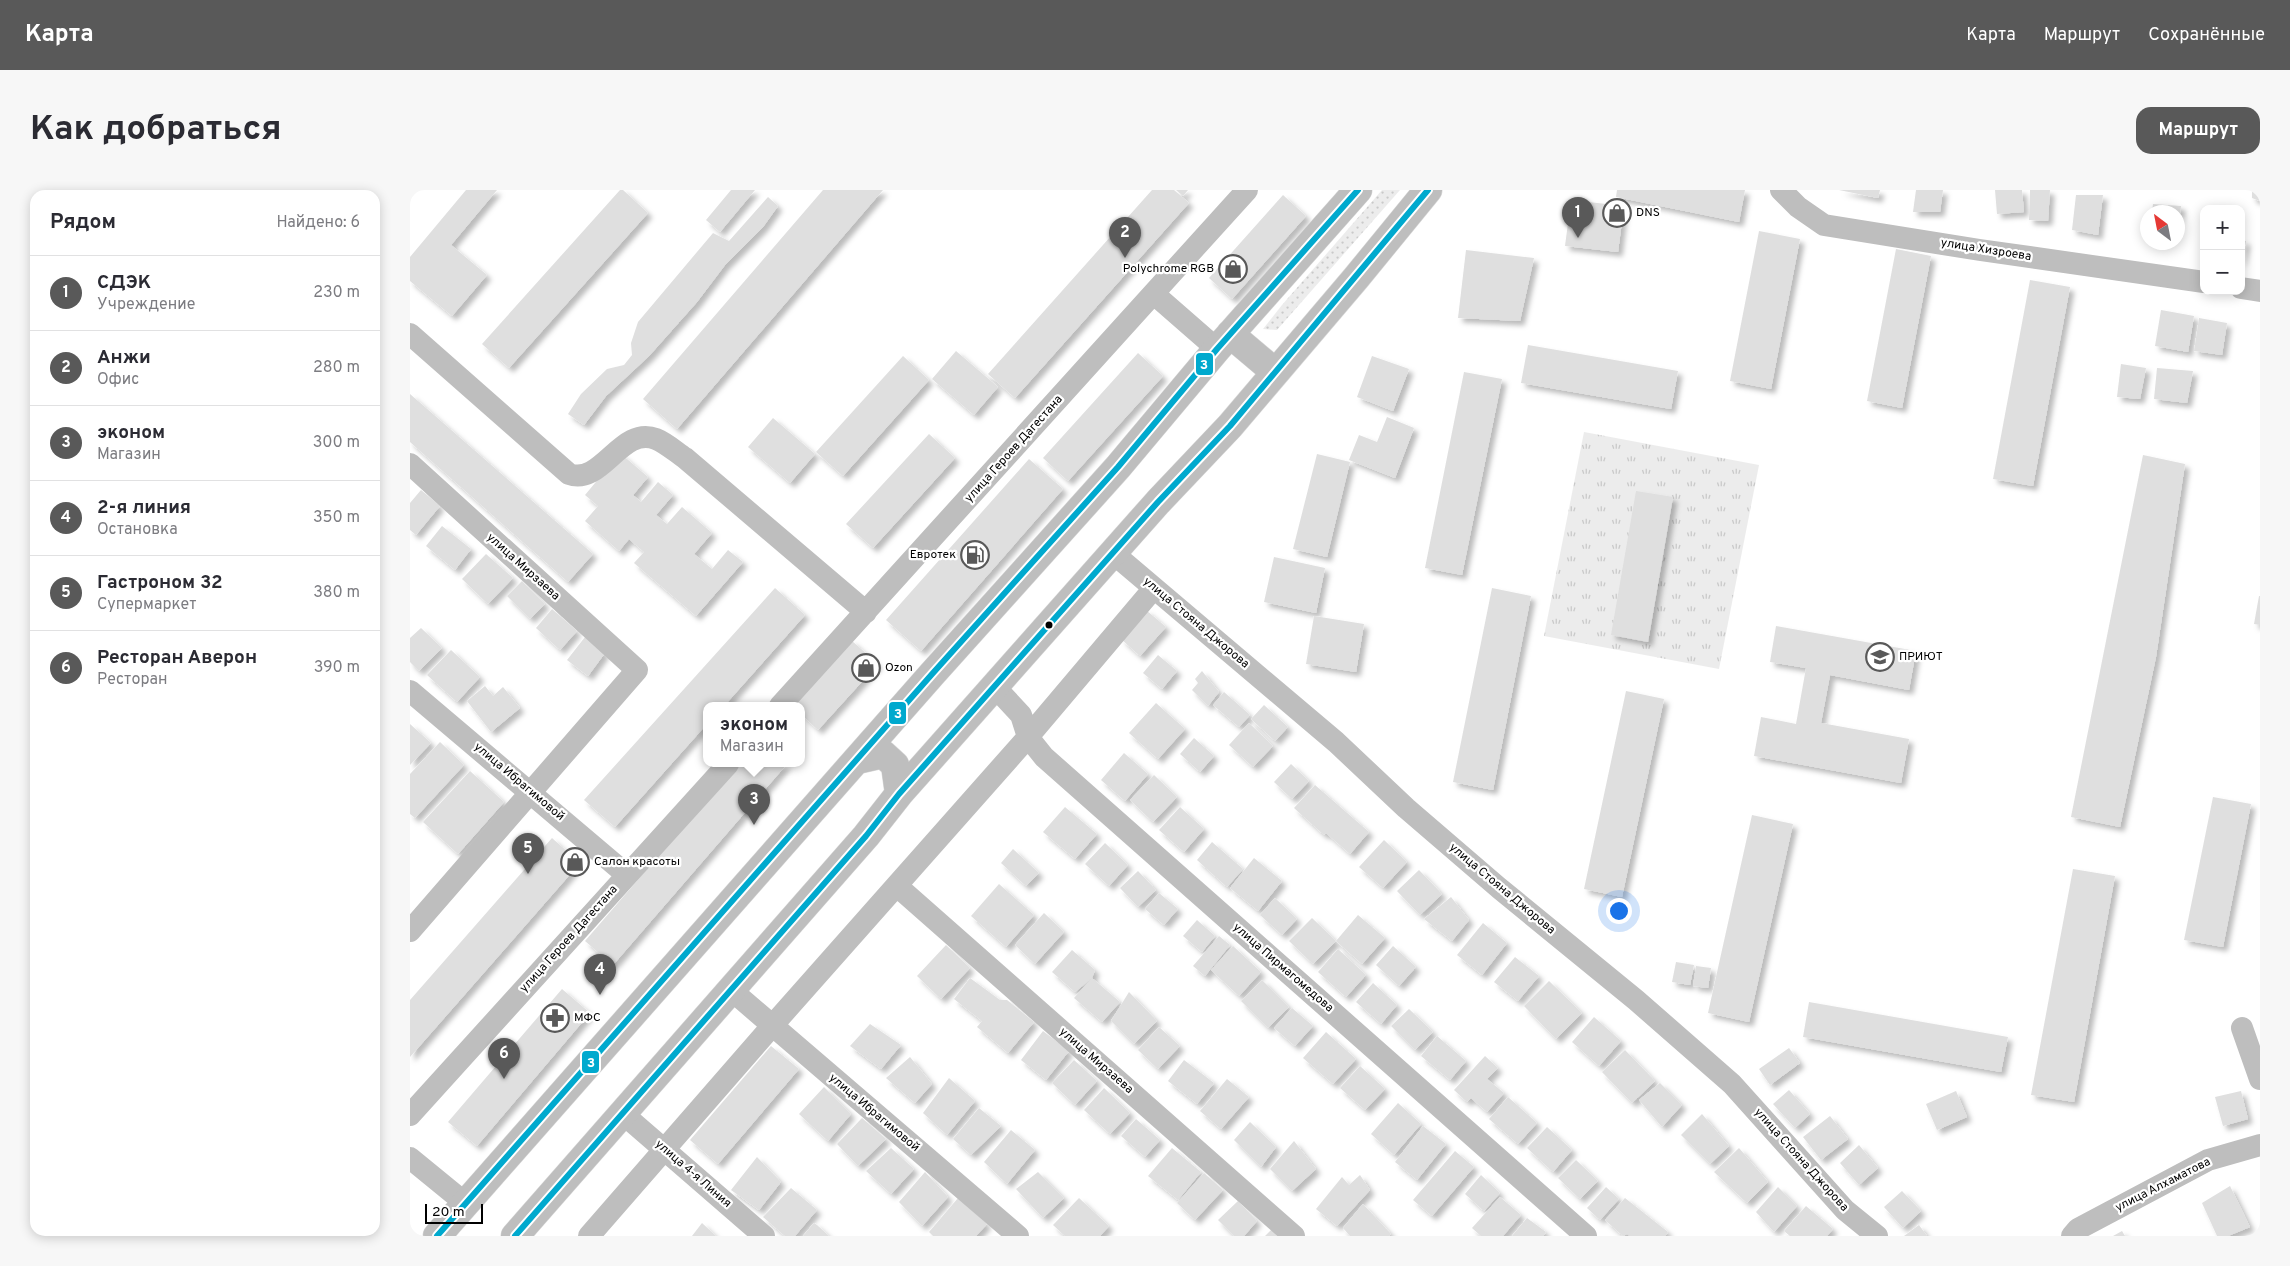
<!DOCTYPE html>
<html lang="ru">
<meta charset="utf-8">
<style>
:root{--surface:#fff;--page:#f7f7f7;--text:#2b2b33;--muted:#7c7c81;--line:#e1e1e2;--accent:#595959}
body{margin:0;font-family:Overpass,sans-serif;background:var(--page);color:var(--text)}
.controls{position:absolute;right:15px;top:15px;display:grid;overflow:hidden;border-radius:10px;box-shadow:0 2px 12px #0003}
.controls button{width:45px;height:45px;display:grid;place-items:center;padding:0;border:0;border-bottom:1px solid var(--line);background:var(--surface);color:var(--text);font:25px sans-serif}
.compass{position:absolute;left:1730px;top:15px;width:45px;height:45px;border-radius:50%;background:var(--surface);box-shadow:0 2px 12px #0003;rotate:328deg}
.scale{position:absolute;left:15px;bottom:12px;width:58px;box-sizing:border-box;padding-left:5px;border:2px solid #000;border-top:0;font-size:14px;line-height:18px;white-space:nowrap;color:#000;-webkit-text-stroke:4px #fff;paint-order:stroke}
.you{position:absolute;left:1208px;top:720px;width:18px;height:18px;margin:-12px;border:4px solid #fff;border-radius:50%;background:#1a73e8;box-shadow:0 0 0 8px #1a73e833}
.badge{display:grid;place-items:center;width:32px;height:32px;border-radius:50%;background:var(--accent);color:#fff;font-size:16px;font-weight:700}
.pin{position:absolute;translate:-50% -41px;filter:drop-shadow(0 1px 2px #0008)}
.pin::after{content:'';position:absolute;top:26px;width:18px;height:15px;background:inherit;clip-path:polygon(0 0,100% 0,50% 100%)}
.popup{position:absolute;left:293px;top:512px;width:102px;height:65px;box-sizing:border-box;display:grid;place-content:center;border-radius:10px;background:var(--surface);filter:drop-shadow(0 1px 4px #0005);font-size:16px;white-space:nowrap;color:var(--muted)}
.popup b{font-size:19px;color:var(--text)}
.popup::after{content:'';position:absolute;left:50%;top:100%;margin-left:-10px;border:10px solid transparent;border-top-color:var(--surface)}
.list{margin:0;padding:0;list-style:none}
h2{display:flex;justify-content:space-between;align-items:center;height:65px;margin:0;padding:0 20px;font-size:21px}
h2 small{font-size:16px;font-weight:400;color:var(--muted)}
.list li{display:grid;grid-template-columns:32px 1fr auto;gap:15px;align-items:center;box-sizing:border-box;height:75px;padding:0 20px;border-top:1px solid var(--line)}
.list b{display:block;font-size:19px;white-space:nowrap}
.list p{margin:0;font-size:16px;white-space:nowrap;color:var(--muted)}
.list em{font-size:16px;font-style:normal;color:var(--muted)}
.map{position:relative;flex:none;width:1850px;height:1046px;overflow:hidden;border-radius:15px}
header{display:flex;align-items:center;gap:30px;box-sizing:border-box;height:70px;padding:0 25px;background:var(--accent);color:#fff}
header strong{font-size:24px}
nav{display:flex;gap:28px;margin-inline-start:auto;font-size:18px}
.intro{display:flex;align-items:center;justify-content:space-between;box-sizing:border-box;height:120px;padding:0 30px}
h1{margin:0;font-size:35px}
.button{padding:12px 22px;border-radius:15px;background:var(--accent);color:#fff;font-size:18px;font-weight:700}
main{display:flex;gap:30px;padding:0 30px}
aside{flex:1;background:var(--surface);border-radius:15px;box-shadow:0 2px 12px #0003}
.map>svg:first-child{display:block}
.grass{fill:url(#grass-dots)}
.park{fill:url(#park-tufts)}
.building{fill:#dfdfdf;filter:url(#shadow)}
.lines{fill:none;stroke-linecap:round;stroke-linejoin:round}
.primary-casing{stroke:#dbdbdb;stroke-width:29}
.minor{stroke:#bebebe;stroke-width:22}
.primary{stroke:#bebebe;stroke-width:28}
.bus-1-casing{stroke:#fff;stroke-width:10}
.bus-1{stroke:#00a9ce;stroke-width:6}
.bus-dot{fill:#000;stroke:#fff;stroke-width:2}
.labels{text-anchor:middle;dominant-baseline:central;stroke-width:4.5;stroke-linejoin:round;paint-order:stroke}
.poi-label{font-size:12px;fill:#000;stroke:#fff;text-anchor:start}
.street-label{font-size:12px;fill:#000;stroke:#fff}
.line-badge{stroke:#fff;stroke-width:2}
.badge-label{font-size:14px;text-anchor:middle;font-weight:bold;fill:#fff}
</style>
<header>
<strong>Карта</strong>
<nav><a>Карта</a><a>Маршрут</a><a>Сохранённые</a></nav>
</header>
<div class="intro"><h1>Как добраться</h1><a class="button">Маршрут</a></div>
<main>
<aside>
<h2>Рядом<small>Найдено: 6</small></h2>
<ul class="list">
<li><span class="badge">1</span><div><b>СДЭК</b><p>Учреждение</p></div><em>230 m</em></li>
<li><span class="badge">2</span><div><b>Анжи</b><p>Офис</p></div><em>280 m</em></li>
<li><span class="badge">3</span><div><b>эконом</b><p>Магазин</p></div><em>300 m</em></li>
<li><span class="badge">4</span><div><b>2-я линия</b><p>Остановка</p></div><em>350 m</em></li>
<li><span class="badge">5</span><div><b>Гастроном 32</b><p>Супермаркет</p></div><em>380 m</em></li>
<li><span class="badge">6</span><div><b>Ресторан Аверон</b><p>Ресторан</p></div><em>390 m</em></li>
</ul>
</aside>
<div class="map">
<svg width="1850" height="1046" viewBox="0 0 1850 1046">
<defs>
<pattern id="grass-dots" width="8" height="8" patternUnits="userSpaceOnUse" patternTransform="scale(1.25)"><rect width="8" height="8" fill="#ececec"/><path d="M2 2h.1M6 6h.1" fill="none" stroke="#c9c9c9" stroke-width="1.8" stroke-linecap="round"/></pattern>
<pattern id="park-tufts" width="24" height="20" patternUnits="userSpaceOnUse" patternTransform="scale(1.25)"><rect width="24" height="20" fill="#ececec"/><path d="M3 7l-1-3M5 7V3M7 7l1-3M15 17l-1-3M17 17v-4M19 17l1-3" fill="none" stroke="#c9c9c9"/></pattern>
<filter id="shadow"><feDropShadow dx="4.5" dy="4.5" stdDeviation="2.5" flood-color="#0004"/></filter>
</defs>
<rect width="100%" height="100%" fill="#fff"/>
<!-- grass -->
<path class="grass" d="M972 0H990L867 140 853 139 872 115Z"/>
<!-- park -->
<path class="park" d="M1174 242 1349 275 1309 479 1134 446Z"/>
<!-- building -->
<path class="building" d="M56 0H87L41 55 77 85 42 126 0 91V67Z
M210 0H213L238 23 99 178 72 154Z
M321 0H345L310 42 296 30Z
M413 0H473L267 239 233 209Z
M742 0H764L779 13 605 208 578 184Z
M766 0H778L773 6Z
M1207 0H1335L1329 32 1206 7Z
M1429 0H1470L1468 8Z
M1506 0H1533L1530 22H1503Z
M1585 0H1612L1614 22 1587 24Z
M1620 0H1640L1638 31 1619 30Z
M1842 0H1850V11L1842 8Z
M873 5 896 26 822 109 799 88Z
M1666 5H1693L1688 45 1662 40Z
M358 7 368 16 353 37 315 75 287 112 239 166 196 206 174 235 158 224 171 204 197 179 214 175 222 165 221 153 228 132 303 43 319 51Z
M1161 10 1214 16 1208 62 1155 56Z
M1743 14 1771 16 1769 32 1768 22H1742Z
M1349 41 1390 49 1361 199 1320 191Z
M1831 50 1836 51 1832 72H1831Z
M1486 59 1521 66 1492 218 1457 211Z
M1056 60 1124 68 1110 131 1048 128Z
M1620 90 1660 97 1623 296 1583 289Z
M1751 120 1784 126 1778 162 1745 156Z
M1789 128 1817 133 1812 165 1784 161Z
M1118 155 1268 181 1261 219 1111 193Z
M546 161 588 197 564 225 522 189Z
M728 163 753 186 658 291 633 268Z
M493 166 519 190 433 286 406 262Z
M962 166 999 179 983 221 947 207Z
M1711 174 1736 178 1730 209 1707 207Z
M1747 178 1783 181 1777 213 1744 209Z
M1054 182 1092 189 1052 385 1015 378Z
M0 204 183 364 158 392 0 252Z
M977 227 1004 238 985 288 939 270 949 245 967 252Z
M363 228 405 264 380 293 338 257Z
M519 244 545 268 463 358 436 334Z
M210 263 238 287 223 305 231 312 248 292 263 305 246 325 257 334 272 317 302 343 284 364 302 379 318 360 333 372 286 426 224 373 234 362 219 349 209 361 175 331 188 316 175 305Z
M907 264 940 272 917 367 883 359Z
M1733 265 1775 274 1746 467 1710 637 1661 627Z
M619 269 653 299 511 461 476 430Z
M11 300 30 316 6 345 0 340V313Z
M1226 301 1263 307 1238 452 1201 445Z
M32 336 61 359 45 380 16 356Z
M76 364 103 388 78 414 52 389Z
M864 367 915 378 906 423 854 412Z
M112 391 135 414 120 429 97 406Z
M365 398 395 425 314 516H296V535L205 637 174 610Z
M1082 398 1121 406 1083 600 1043 592Z
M1849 406H1850V435L1844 434Z
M142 419 167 441 150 460 126 438Z
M736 420 756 437 730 466 711 449Z
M904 426 954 434 946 482 896 474Z
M1366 436 1506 461 1499 500 1420 485 1411 533 1499 549 1491 593 1344 566 1351 527 1386 534 1396 478 1360 472Z
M11 438 32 458 9 481 0 472V448Z
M175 447 195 463 178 486 157 470Z
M441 450 468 474 408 540 392 525V516H381Z
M41 460 70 487 47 512 17 485Z
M748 465 767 481 752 499 733 483Z
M792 481 809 502 798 516 782 500 788 493 785 489Z
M75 496 83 506 93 497 110 518 81 542 57 511Z
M1216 501 1254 509 1212 707 1174 699Z
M814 502 840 525 829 537 803 515Z
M746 513 775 539 748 569 719 543Z
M854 515 878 537 865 551 841 529Z
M839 533 863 556 843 577 819 555Z
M0 534 21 553 0 575Z
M784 548 804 566 790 582 770 564Z
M30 552 54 575 5 628 0 624V584Z
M714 563 738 584 715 611 691 590Z
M328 574H377L203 775 175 751Z
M881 574 899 591 882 609 864 592Z
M60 581 94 612 48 664 13 632Z
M744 585 767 607 743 632 720 610Z
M905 595 959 642 940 664 916 643 914 645 884 618Z
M1803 607 1841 614 1813 757 1774 750Z
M655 617 687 644 665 669 633 642Z
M770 617 794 639 774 662 749 640Z
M1342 625 1383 634 1339 832 1298 823Z
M142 648 170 673 0 867V810Z
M974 650 997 672 973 698 949 677Z
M802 652 833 679 817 697 787 670Z
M695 653 718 675 699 696 675 674Z
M603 659 629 683 616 696 591 673Z
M844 668 872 691 848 721 820 698Z
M1663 679 1705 686 1664 912 1621 905Z
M1009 680 1032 704 1010 725 987 701Z
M728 681 746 700 728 717 710 698Z
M589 694 624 725 596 757 561 726Z
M749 703 768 719 754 735 735 719Z
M1041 707 1059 730 1042 751 1014 729Z
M865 708 887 729 872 745 850 725Z
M634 723 654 742 625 774 605 755Z
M948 725 975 748 952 774 926 751 903 774 879 751 902 728 926 751Z
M787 730 805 746 792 762 773 746Z
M1073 733 1097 753 1072 785 1047 765Z
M809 746 820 755 795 786 783 776Z
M536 755 560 778 531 809 507 786Z
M823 756 851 782 829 806 801 780Z
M983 756 1006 777 989 796 966 775Z
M928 759 956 785 936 807 908 782Z
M662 760 685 780 682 788 710 812 692 832 664 808 682 788 665 802 642 782Z
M1105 767 1129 786 1108 811 1084 792Z
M1266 772 1284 775 1280 795 1262 792Z
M1286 776 1301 778 1298 798 1283 796Z
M560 788 590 810H597L624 832 598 863 567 837 572 831 544 809Z
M852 790 879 817 858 838 831 811Z
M1139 791 1172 823 1146 849 1114 816Z
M963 793 987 815 971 834 946 812Z
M152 799 180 823 67 956 38 932Z
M719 802 747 831 724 854 701 831Z
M1399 812 1598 847 1591 882 1393 847Z
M882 818 903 836 885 856 864 838Z
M999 819 1023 842 1005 860 981 836Z
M1184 827 1211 851 1189 876 1162 852Z
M460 834 491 855 471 879 440 856Z
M749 837 770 856 748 879 728 860Z
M633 841 659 861 636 890 611 870Z
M916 842 946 869 923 894 893 868Z
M1027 846 1056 871 1040 890 1011 866Z
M361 856 389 879 308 974 280 950Z
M1379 858 1390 873 1360 895 1349 879Z
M1215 860 1245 891 1222 913 1192 882Z
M1075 866 1088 878 1077 889 1094 903 1077 922 1061 908 1057 912 1044 900Z
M500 867 522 894 505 913 476 888Z
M664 870 687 891 665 915 642 893Z
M774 870 804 893 787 914 758 891Z
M950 876 975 899 955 920 930 898Z
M539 888 565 911 537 945 513 923Z
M817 889 839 907 811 939 790 921Z
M1250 893 1272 915 1252 937 1229 910Z
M414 897 441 924 418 951 389 924Z
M694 898 720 923 700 944 674 920Z
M1379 900 1400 924 1385 938 1363 914Z
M1546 901 1557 927 1527 940 1516 914Z
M1831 901 1838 929 1813 936 1805 907Z
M1098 907 1127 933 1108 954 1079 929Z
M988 913 1011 934 984 965 961 944Z
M569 918 591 936 561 965 543 949Z
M1292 924 1319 956 1300 974 1271 945Z
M1420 926 1438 949 1411 970 1393 947Z
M452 928 476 949 448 976 427 954Z
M726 929 750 950 735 967 711 946Z
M840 932 866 957 851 977 824 950Z
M1013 936 1036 954 1007 990 985 972Z
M1137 937 1162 960 1143 982 1117 958Z
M601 940 625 960 597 994 574 972Z
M884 951 906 979 882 1001 860 979Z
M1449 955 1468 978 1449 995 1430 973Z
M481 958 504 979 481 1004 456 981Z
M762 958 791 982 768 1010 738 986Z
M1329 958 1358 992 1337 1013 1304 982Z
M1045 961 1064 977 1022 1026 1003 1010Z
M347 967 371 992 349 1020 321 1000Z
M1166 970 1188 991 1170 1009 1148 988Z
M515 982 538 1007 512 1036 489 1012Z
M628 982 654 1008 633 1028 606 999Z
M794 983 813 1000 785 1030 767 1013Z
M950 985 960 1000 927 1036 906 1019 932 987 939 995Z
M1071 985 1090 1003 1074 1021 1055 1004Z
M1820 996 1840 1037 1818 1046H1807L1792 1013Z
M1196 997 1209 1009 1190 1030 1177 1018Z
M1368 997 1387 1016 1364 1042 1346 1022Z
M381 998 407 1020 385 1046H375L353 1027Z
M1492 1001 1511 1021 1493 1038 1474 1017Z
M1090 1007 1111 1025 1093 1046H1071L1062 1038Z
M548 1008 577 1034 566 1046H523L519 1042Z
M669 1008 699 1036 690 1046H655L643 1035Z
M1215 1008 1258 1042 1255 1046H1220L1217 1044 1213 1046 1195 1030Z
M828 1011 847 1031 834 1046H824L808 1030Z
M953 1014 981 1044 979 1046H940L933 1038Z
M1396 1016 1423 1039 1417 1046H1380L1374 1041Z
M1117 1028 1136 1042 1133 1046H1102Z
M292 1033 306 1046H282Z
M404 1033 407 1035 419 1046H393Z
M1509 1035 1517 1046H1494Z
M862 1039 867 1046H855Z
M1712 1041 1715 1046H1703Z"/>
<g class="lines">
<defs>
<path id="primary" d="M820 144 865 182
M447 570 473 564 485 575 489 604
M27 1046 523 483 708 277 807 159 948 0
M105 1046 456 646 489 604 748 312 820 236 946 88 1018 0"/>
</defs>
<!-- primary casing -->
<use href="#primary" class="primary-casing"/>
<!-- minor -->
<path class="minor" d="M1371 0 1388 17 1414 35 1570 60 1794 92
M1831 98 1850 101
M744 104 807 159
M0 144 159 284C192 296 211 235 246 249 256 253 266 262 275 268L456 422
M0 274 227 480 0 741
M704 364 926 552 996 618 1089 698 1226 810 1322 894 1435 1020 1467 1046
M585 497 611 525 618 547 634 567 1176 1046
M0 501 217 685
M370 516 837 0
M487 696 884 1046
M320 799 608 1046
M1832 838 1850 889
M212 923 354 1046
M0 925 318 574
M0 968 55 1013
M179 1046 362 836 618 547 744 398
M1662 1046 1668 1039 1798 970 1850 955"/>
<!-- primary -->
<use href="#primary" class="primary"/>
<defs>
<path id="bus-1" d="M27 1046 523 483 708 277 807 159 948 0
M105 1046 456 646 489 604 748 312 820 236 1018 0"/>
</defs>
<!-- bus-1 casing -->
<use href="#bus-1" class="bus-1-casing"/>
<!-- bus-1 -->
<use href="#bus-1" class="bus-1"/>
</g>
<!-- icons -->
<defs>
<symbol id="shop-ring" viewBox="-11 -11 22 22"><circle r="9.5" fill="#fff" stroke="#595959" stroke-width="1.5"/><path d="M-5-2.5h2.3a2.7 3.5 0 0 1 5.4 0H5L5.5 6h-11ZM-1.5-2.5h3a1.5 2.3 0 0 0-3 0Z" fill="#595959"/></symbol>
<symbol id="fuel-ring" viewBox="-11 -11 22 22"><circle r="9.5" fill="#fff" stroke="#595959" stroke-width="1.5"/><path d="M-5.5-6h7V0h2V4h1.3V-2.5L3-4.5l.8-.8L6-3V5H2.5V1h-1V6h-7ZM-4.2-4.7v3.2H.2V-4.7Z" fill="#595959"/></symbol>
<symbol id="school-ring" viewBox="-11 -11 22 22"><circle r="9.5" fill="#fff" stroke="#595959" stroke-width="1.5"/><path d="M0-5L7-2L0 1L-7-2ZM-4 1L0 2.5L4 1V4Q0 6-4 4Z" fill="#595959"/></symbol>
<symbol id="pharmacy-ring" viewBox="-11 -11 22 22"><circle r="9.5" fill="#fff" stroke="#595959" stroke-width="1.5"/><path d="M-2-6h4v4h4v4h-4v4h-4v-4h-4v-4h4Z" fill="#595959"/></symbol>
</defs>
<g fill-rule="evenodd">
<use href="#shop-ring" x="1191" y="7" width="32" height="32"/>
<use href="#shop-ring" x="807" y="63" width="32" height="32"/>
<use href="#fuel-ring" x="549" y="349" width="32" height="32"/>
<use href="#school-ring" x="1454" y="451" width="32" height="32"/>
<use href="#shop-ring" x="440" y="462" width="32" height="32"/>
<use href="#shop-ring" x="149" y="656" width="32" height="32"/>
<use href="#pharmacy-ring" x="129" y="812" width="32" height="32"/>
</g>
<!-- markers -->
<circle class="bus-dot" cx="639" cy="435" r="4.5"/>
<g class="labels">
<!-- poi labels -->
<g class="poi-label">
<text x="1226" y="23">DNS</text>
<text x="804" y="79" text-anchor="end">Polychrome RGB</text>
<text x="546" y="365" text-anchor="end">Евротек</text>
<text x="1489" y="467">ПРИЮТ</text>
<text x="475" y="478">Ozon</text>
<text x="184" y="672">Салон красоты</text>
<text x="164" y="828">МФС</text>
</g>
<!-- street labels -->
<g class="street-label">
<text transform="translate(1576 60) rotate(9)">улица Хизроева</text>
<text transform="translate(604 259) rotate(-48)">улица Героев Дагестана</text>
<text transform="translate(113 377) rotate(42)">улица Мирзаева</text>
<text transform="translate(786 433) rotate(40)">улица Стояна Джорова</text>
<text transform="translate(109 592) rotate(40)">улица Ибрагимовой</text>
<text transform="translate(1092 699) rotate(40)">улица Стояна Джорова</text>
<text transform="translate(159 749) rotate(-48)">улица Героев Дагестана</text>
<text transform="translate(873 778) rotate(41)">улица Пирмагомедова</text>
<text transform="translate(686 871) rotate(41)">улица Мирзаева</text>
<text transform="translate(464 923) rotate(40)">улица Ибрагимовой</text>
<text transform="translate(1391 970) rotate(48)">улица Стояна Джорова</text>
<text transform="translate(283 984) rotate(41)">улица 4-я Линия</text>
<text transform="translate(1753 995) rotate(-27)">улица Алхаматова</text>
</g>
</g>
<g class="line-badge">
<rect x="785" y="162" width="19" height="24" rx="5" fill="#00a9ce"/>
<rect x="478" y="511" width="19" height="24" rx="5" fill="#00a9ce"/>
<rect x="171" y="860" width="19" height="24" rx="5" fill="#00a9ce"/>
</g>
<g class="badge-label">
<text x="794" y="179">3</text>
<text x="488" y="528">3</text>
<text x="181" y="877">3</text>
</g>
</svg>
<div class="controls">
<button>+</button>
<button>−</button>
</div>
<svg class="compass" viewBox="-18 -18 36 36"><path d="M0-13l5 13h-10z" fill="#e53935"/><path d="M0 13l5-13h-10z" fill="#7c7c81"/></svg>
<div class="scale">20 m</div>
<div class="you"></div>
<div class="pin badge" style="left:1168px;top:48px">1</div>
<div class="pin badge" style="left:715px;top:68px">2</div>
<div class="pin badge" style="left:344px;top:635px">3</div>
<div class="popup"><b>эконом</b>Магазин</div>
<div class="pin badge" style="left:190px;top:805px">4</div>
<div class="pin badge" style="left:118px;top:684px">5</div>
<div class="pin badge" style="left:94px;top:889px">6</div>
</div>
</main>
